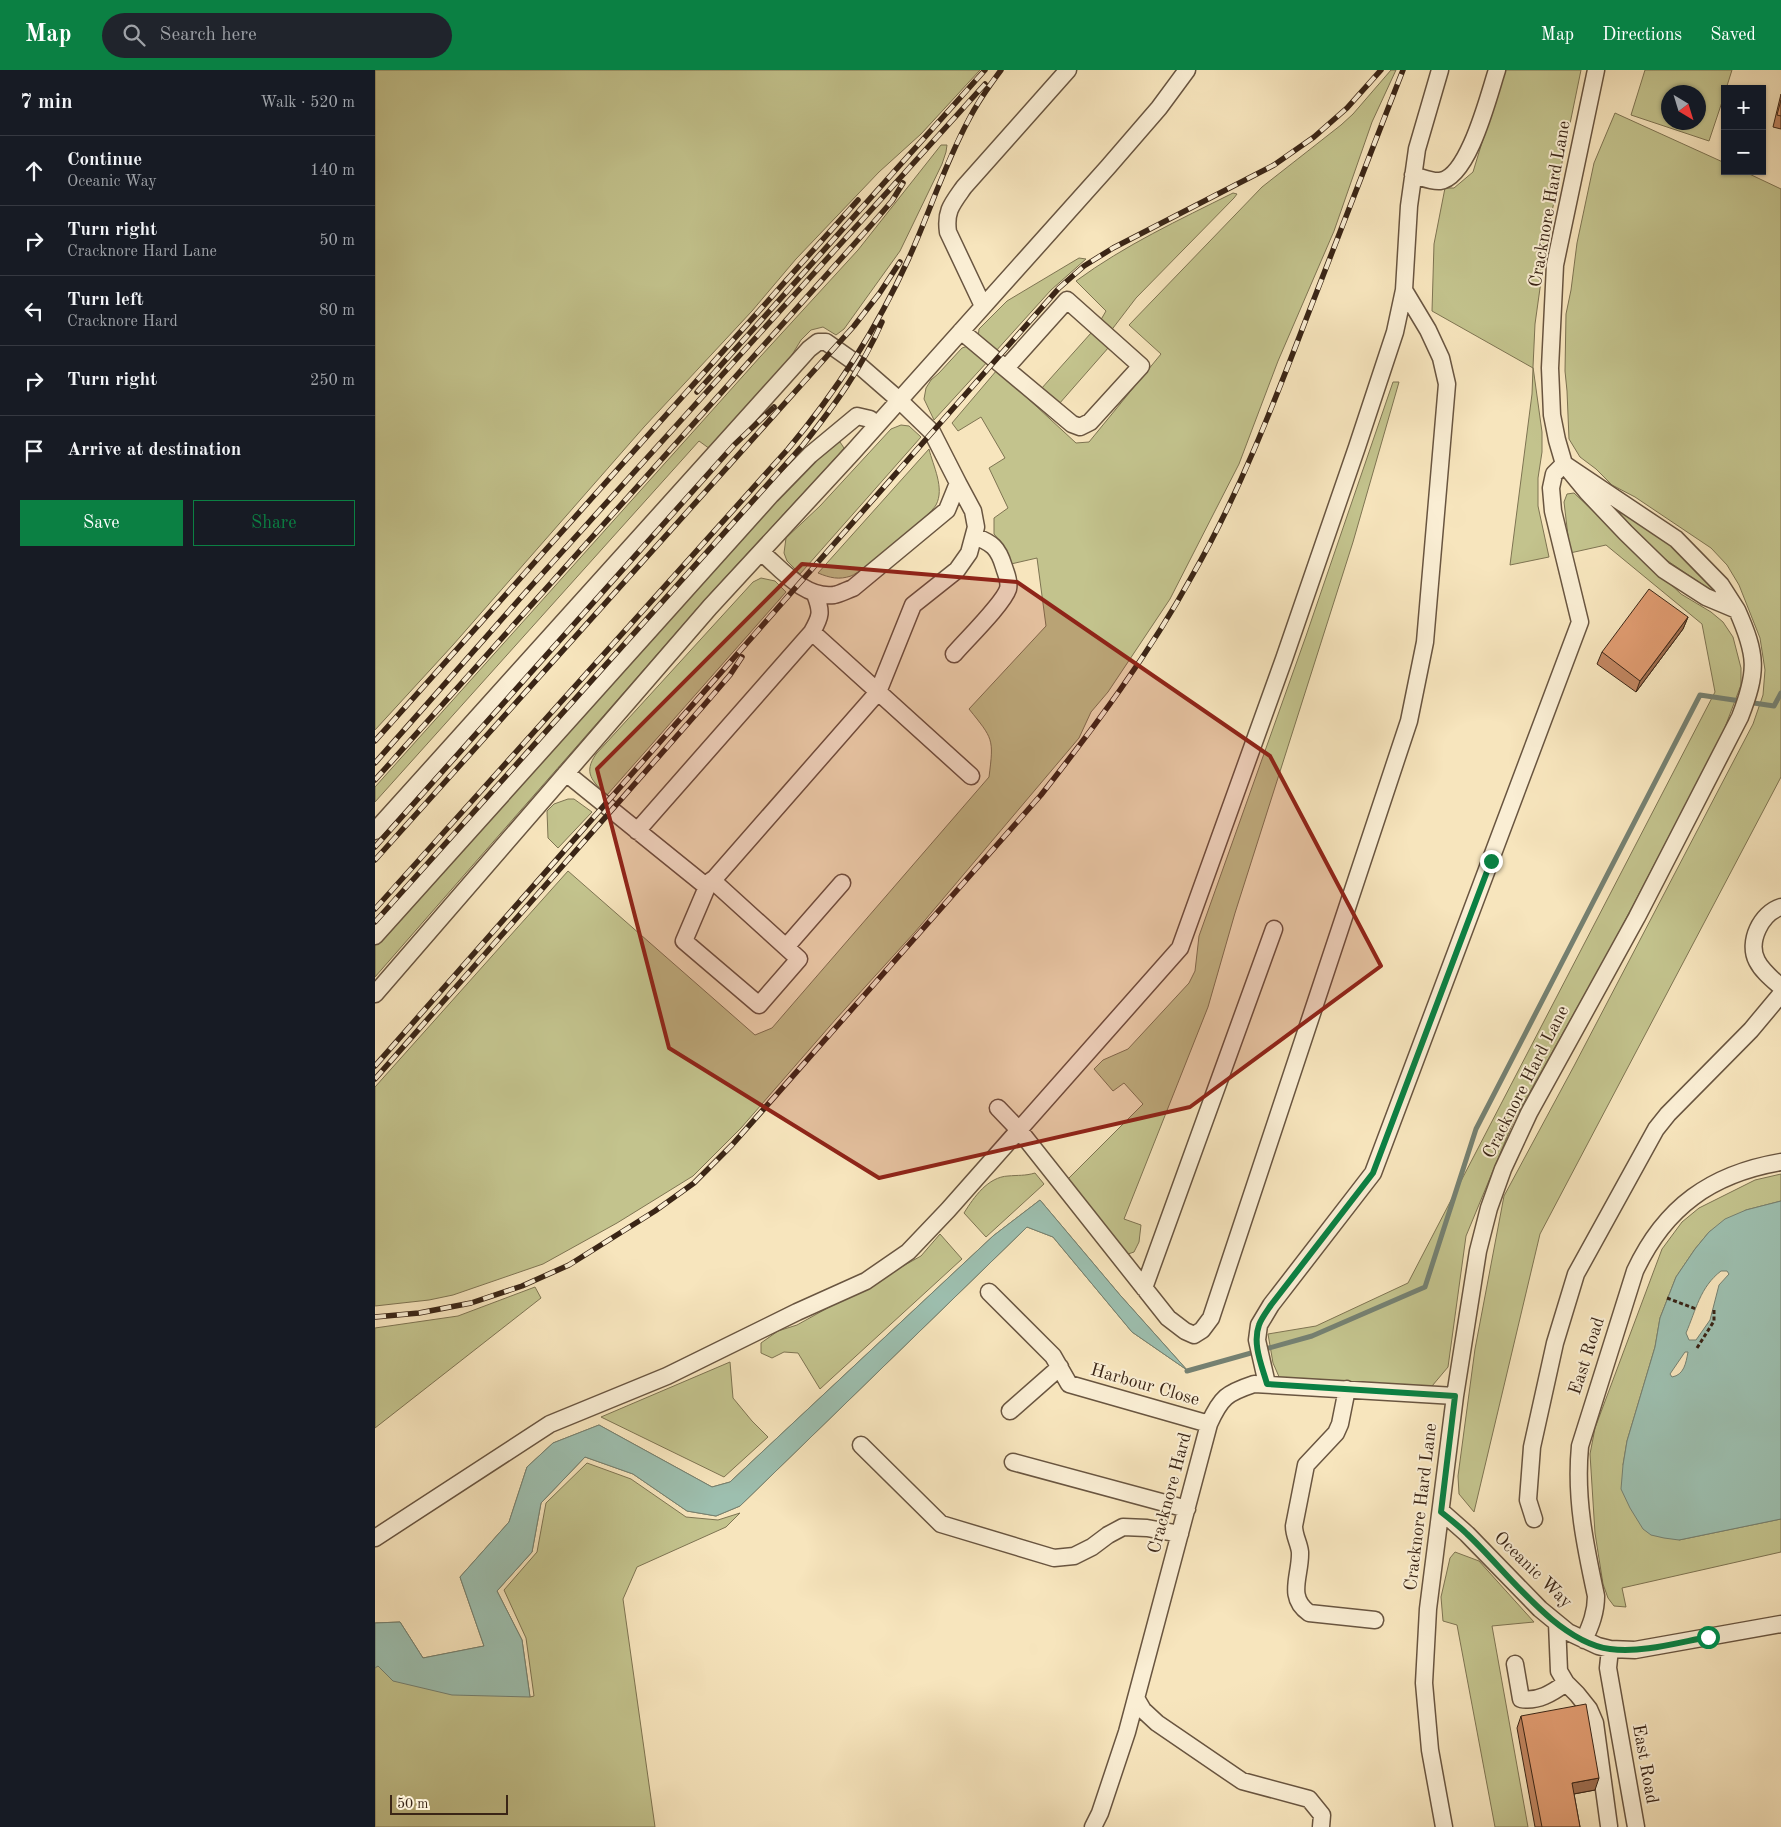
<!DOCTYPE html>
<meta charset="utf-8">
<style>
:root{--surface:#171b24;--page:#20242c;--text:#f1f3f6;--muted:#9ea1a6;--line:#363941;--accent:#0b8043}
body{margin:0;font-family:"Old Standard TT",serif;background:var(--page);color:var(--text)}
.controls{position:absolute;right:15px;top:15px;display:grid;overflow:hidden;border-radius:0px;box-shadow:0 1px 4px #0004}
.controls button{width:45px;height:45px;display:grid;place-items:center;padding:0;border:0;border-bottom:1px solid var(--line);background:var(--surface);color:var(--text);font:25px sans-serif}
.compass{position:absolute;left:1286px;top:15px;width:45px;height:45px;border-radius:50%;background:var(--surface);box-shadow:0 1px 4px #0004;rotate:142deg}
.scale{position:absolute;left:15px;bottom:12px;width:118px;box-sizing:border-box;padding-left:5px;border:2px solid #3a2516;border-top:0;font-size:14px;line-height:18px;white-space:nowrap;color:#3a2516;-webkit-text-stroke:4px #faeed4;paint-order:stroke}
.stop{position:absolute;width:15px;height:15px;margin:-11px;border:4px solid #0b8043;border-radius:50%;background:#fff}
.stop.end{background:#0b8043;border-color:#fff;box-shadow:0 1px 5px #0008}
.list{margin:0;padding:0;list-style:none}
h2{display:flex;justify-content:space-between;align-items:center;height:65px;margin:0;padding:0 20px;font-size:21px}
h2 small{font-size:16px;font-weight:400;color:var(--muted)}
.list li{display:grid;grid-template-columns:32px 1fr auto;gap:15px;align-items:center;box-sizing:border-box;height:70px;padding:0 20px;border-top:1px solid var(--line)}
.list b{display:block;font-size:19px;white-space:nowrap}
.list p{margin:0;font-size:16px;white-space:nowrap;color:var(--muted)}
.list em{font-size:16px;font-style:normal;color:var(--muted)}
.actions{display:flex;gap:10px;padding:15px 20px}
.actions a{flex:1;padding:11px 0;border:1px solid var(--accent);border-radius:0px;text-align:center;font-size:18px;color:var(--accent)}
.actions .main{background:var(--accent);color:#fff}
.icon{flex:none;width:28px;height:28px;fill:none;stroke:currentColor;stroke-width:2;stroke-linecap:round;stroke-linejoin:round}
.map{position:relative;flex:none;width:1406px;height:1757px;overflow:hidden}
header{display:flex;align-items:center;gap:30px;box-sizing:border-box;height:70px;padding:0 25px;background:var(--accent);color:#fff}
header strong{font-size:24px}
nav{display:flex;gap:28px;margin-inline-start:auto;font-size:18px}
.search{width:350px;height:45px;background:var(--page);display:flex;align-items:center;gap:12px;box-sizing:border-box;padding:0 18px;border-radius:28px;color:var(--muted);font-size:19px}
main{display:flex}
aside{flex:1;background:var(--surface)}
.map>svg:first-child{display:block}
.green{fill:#c3c38d;stroke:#7e7452;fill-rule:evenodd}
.water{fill:#9dbfaf;stroke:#758172;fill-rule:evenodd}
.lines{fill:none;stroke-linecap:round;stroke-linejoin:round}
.stream{stroke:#758172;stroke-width:5}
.minor-casing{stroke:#695540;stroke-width:19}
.path{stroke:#3a2516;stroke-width:3;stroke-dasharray:4 2.5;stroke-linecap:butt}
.minor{stroke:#faeed4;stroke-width:16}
.rail-casing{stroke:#3a2516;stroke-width:5.5}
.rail{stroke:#faeed4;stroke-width:4;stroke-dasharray:11;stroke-linecap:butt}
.wall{fill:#c28661;stroke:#3a2516}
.shaded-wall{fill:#9e6d4f;stroke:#3a2516}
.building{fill:#e19c71;stroke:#3a2516}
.route{stroke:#0b8043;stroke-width:6}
.marked{fill:#8f2418;fill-opacity:0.2;stroke:#8f2418;stroke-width:4;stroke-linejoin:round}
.labels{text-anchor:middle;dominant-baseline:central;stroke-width:4;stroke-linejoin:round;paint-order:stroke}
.street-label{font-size:18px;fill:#3a2516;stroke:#faeed4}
</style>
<header>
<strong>Map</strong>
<div class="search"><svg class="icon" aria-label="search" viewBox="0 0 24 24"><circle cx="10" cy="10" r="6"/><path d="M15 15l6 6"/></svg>Search here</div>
<nav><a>Map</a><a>Directions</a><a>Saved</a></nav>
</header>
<main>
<aside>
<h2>7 min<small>Walk · 520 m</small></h2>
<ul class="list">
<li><svg class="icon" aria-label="ahead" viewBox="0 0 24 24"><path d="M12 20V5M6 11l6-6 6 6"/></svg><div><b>Continue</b><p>Oceanic Way</p></div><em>140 m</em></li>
<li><svg class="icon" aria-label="right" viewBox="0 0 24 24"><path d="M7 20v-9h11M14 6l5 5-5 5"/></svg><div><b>Turn right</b><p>Cracknore Hard Lane</p></div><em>50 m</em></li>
<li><svg class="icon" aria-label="left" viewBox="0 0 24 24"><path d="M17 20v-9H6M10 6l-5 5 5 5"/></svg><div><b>Turn left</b><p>Cracknore Hard</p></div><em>80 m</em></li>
<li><svg class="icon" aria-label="right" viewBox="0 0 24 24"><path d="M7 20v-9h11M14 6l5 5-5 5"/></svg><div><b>Turn right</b></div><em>250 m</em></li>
<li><svg class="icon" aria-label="arrive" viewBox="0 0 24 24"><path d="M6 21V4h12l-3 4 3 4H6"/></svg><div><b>Arrive at destination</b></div></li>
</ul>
<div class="actions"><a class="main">Save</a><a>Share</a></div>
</aside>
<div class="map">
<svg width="1406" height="1757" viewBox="0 0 1406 1757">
<rect width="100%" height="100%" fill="#f7e5bd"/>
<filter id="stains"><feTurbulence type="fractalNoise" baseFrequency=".004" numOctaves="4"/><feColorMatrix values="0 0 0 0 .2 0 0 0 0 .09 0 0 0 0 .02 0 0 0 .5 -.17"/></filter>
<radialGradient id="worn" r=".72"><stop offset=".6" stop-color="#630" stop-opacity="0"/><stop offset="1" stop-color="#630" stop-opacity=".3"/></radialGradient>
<!-- green -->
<path class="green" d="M0 0H605L546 64 504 102 421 189 377 241 269 357 78 575 0 660Z
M1016 0H1021L997 52 959 161 903 291 864 394 795 529 733 622 716 642 704 668 540 862 461 949 366 1058 318 1106 242 1153 168 1194 78 1225 54 1230 0 1236V1017L193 801 380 965 397 958 614 707C619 668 618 669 594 639L671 556 662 488 636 494 625 471 619 464V448L633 438 614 398 630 388 606 347 583 361 577 353 622 300 701 373 714 372 786 284 754 255 887 117 966 55 978 44Z
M1129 0H1206L1173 161 1160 254 1158 297 1167 362V382L1163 408V436L1174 487 1135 495 1157 324 1158 298 1057 241 1059 174 1070 118H1079L1098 102Z
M1270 0H1357L1351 19H1350V23L1334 71 1256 45ZM1294 22H1324V52H1294Z
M1240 43 1350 93V101H1368L1406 119V707L1165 1164 1099 1442 1084 1424 1083 1406 1100 1279 1129 1126 1199 996 1378 654 1388 625 1390 600 1385 568 1364 515 1352 495 1336 478 1260 427 1237 415 1221 399 1205 387 1194 369 1192 321 1190 301 1191 244 1196 220 1202 173 1219 93Z
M566 75H572L571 82 567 94 525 181 469 259 461 265 448 257 436 260 426 270 415 288 335 379 324 371 0 732V717L385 287 483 180Z
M858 123 862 124 859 128 761 228 735 262 724 253 731 241 701 211C750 175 804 150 858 123Z
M704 188 711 189 676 220 620 282 603 268 604 259 632 231Z
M716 263 734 277 684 334 666 319Z
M593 276 614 290 559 350 549 329 551 318 556 310 564 303 587 278Z
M1018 312H1024L978 472 860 843 833 937 749 1149 766 1155 764 1172 759 1182 750 1185 693 1109 768 1034 749 1013 738 1021 719 999 728 990 753 979 814 913 820 901 824 866 931 566Z
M526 355 534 356 546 367 425 504 412 491 409 483 411 468 445 436 516 359Z
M465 372 469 378 464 384 334 525 0 907V875L406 423 458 374Z
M554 379C558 396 570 418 561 435 556 445 487 502 476 506 464 510 455 508 443 503Z
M1199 423 1306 524 1336 542 1348 552 1358 567 1366 598V615L1347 665 1234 881 1139 1050 1091 1166 1073 1297 1052 1322 905 1309 898 1293 893 1264 941 1256 1033 1213 1340 622 1327 554 1231 475 1195 483 1189 432 1192 424Z
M1230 428 1295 473 1343 525 1284 485Z
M386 508 400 511 411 522 232 725C217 711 208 703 221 684L378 512Z
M193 729H199L217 742 183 778 173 768 172 741 179 734Z
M660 1103 669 1114 611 1167 589 1143C599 1127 613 1107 633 1106 643 1105 650 1106 660 1103Z
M1406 1104V1131L1371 1140 1334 1162 1320 1179 1301 1207 1285 1248 1280 1277 1252 1371 1248 1395 1304 1470 1406 1449V1482L1247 1518 1251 1537 1239 1536 1233 1528 1228 1514 1220 1463 1215 1384 1220 1358 1287 1179 1307 1152 1324 1138 1380 1110Z
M665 1130 745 1225 812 1300 757 1262 678 1167 652 1157 365 1436 341 1446 312 1441 258 1404 210 1387 166 1433 157 1482 122 1521 147 1570 155 1627 159 1626 151 1568 129 1520 162 1482 171 1433 212 1393 256 1409 311 1447 343 1450 365 1443 351 1457 262 1497 248 1529 280 1757H0V1553L25 1552 48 1588 109 1576 85 1507 134 1452 152 1397 178 1373 224 1355 337 1417 355 1412 618 1166Z
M565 1164 587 1189 445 1319 423 1283 409 1282 397 1288 386 1283V1273L403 1261 422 1255 546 1186Z
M160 1217 166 1228 0 1358V1258L83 1246Z
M355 1292 358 1328 377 1351 393 1367 349 1407 226 1347Z
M1080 1482 1104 1491 1159 1552 1117 1556 1153 1757H1120L1082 1555 1068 1551 1066 1527 1075 1488Z"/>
<!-- water -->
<path class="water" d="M665 1130 745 1225 812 1300 757 1262 678 1167 652 1157 365 1436 341 1446 312 1441 258 1404 210 1387 166 1433 157 1482 122 1521 147 1570 155 1627 77 1625 18 1611 3 1596 0 1598V1553L25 1552 48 1588 109 1576 85 1507 134 1452 152 1397 178 1373 224 1355 337 1417 355 1412 618 1166Z
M1406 1131V1449L1304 1470 1289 1468 1276 1465 1268 1459 1255 1438 1246 1419 1248 1395 1252 1371 1280 1277 1285 1248 1301 1207 1320 1179 1334 1162 1350 1149 1371 1140ZM1346 1201H1352L1354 1204 1344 1215 1335 1250 1321 1270H1314L1311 1263C1321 1240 1325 1217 1346 1201ZM1310 1282H1313C1311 1293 1309 1305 1297 1307L1295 1304Z"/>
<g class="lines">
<!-- stream -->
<path class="stream" d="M812 1301 937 1266 1050 1217 1101 1059 1325 625 1399 636 1406 623"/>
<defs>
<path id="minor" d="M1038 105C1046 107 1057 112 1065 111 1094 107 1114 24 1122 0
M608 236 573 162C570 141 577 134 589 117L693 0
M586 261 697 354 705 357 715 352 766 296 692 230 631 298
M1189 394 1301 469 1346 515 1362 540 1331 527 1289 500 1251 463 1212 422 1189 394 1182 370 1177 345 1175 298 1180 195 1221 0
M437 562C446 546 447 542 440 524
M579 584C591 570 628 534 633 519 635 511 631 504 629 497 623 477 617 473 599 466
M191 703 332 817 503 622 538 535 582 500 594 483 601 457 598 441 583 413
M0 761 434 279 443 272H451L485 296 524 330 557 362 583 413 572 440 478 518C472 520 465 524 459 525 430 529 406 499 386 482
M262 761 437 562 596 706
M332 817 309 871 384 935 424 889 337 810
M1406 837C1386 843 1372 872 1382 891 1387 901 1397 909 1406 917
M0 866 396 425 435 385 482 346 495 349 502 355
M411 877 467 813
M0 924 335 537 478 382 733 97 784 38 812 0
M623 1038 644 1060 793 1248 810 1261 819 1265 827 1260 836 1248 1034 651 1050 572 1072 314 1066 288 1053 260 1029 220
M769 1218 899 859
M614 1222 678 1286 694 1314 834 1354
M892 1314 882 1270 884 1255 896 1235 998 1103 1205 552 1178 441 1176 418 1179 404 1189 394
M972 1319 965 1354 961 1363 931 1395 919 1456C919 1466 924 1473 925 1482 926 1505 911 1527 934 1543L1000 1550
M635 1341 685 1297
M486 1375 566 1454 679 1488 699 1486 717 1477 733 1465 748 1457 772 1458 805 1464
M638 1392 812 1439
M1066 1441 1092 1464 1165 1539 1193 1562 1223 1576 1235 1579 1260 1580 1406 1554
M1159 1449 1153 1430 1157 1377 1180 1273 1201 1204 1281 1059 1293 1044 1376 960 1406 924
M0 1468 175 1354 292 1306 422 1242 491 1211 533 1182 573 1140 805 878 909 589 982 377 1020 262 1029 220 1034 136 1042 79 1065 0
M1182 1553 1184 1601 1191 1613 1202 1624 1214 1639 1220 1653 1234 1756
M1209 1570C1216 1555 1221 1542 1221 1526 1210 1475 1200 1428 1205 1376L1260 1201C1290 1137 1336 1104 1406 1092
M1235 1579 1233 1598 1261 1757
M1140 1594 1146 1629C1163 1632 1177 1623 1191 1613
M761 1628 768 1640 782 1653 867 1711 934 1729 947 1745 946 1757
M718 1757 725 1743 752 1662 834 1354C846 1327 852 1323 879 1314L1080 1326
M1069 1757 1055 1680 1049 1613 1053 1539 1080 1326 1103 1181 1114 1138 1128 1099 1154 1043 1262 847 1365 647C1383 601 1382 585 1362 540"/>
</defs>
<!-- minor casing -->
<use href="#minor" class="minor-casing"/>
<!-- path -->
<path class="path" d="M1292 1228 1321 1239
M1322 1278 1339 1251V1238"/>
<!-- minor -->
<use href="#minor" class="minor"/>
<defs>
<path id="rail" d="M322 322 610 0
M0 671 483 130
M0 693 149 524 610 14
M0 710 498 153 517 131 528 113
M0 777 359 375 399 337
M0 790 479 256 504 224 525 192
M0 839 413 379C461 322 502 258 533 190 554 144 569 96 593 51 602 33 614 16 626 0
M0 852 428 375C459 336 487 298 507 252
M0 996 684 218 709 196 738 178 899 95 939 67 972 38 1006 0
M0 1009 330 634 355 605 367 587
M0 1247 44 1243 96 1233 147 1216 194 1195 280 1141 319 1113 357 1075 666 725C721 655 774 584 817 506 863 426 897 338 930 252 963 168 995 84 1028 0"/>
</defs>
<!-- rail casing -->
<use href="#rail" class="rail-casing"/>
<!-- rail -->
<use href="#rail" class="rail"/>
</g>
<!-- wall -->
<path class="wall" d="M1406 24V59L1398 57Z
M1313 547 1308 559 1261 622 1222 594 1227 582Z
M1146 1646 1220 1720 1199 1724 1205 1757H1160L1142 1658Z"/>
<!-- shaded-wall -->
<path class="shaded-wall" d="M1313 547 1308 559 1261 622 1265 611Z
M1224 1708 1220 1720 1193 1725 1197 1713Z"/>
<!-- building -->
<path class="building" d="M1406 30V46L1402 45Z
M1274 519 1313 547 1265 611 1227 582Z
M1211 1634 1224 1708 1197 1713 1205 1757H1167L1146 1646Z"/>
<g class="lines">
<!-- route -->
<path class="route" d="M1116 791 998 1103 896 1235C892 1241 886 1249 884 1255 877 1274 887 1296 892 1314L1080 1326 1066 1442C1075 1449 1084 1456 1092 1464 1130 1499 1181 1572 1235 1579 1267 1583 1301 1573 1333 1567"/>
</g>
<!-- marked area -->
<path class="marked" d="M427 494 642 512 895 686 1006 896 815 1037 504 1108 294 978 222 699Z"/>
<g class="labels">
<!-- street labels -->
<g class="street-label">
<text transform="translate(1175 134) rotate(-80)">Cracknore Hard Lane</text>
<text transform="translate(1151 1012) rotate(-63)">Cracknore Hard Lane</text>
<text transform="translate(1212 1286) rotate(-72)">East Road</text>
<text transform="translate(770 1315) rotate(16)">Harbour Close</text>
<text transform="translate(795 1423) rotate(-75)">Cracknore Hard</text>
<text transform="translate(1046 1437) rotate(-83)">Cracknore Hard Lane</text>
<text transform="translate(1158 1500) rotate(44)">Oceanic Way</text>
<text transform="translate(1270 1694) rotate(80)">East Road</text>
</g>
</g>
<rect width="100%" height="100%" filter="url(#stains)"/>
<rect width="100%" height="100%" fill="url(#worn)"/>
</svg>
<div class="controls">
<button>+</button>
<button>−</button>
</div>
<svg class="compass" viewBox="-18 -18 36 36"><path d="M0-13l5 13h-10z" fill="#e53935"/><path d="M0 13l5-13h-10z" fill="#9ea1a6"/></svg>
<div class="scale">50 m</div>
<div class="stop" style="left:1333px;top:1567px"></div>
<div class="stop end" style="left:1116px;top:791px"></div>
</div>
</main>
